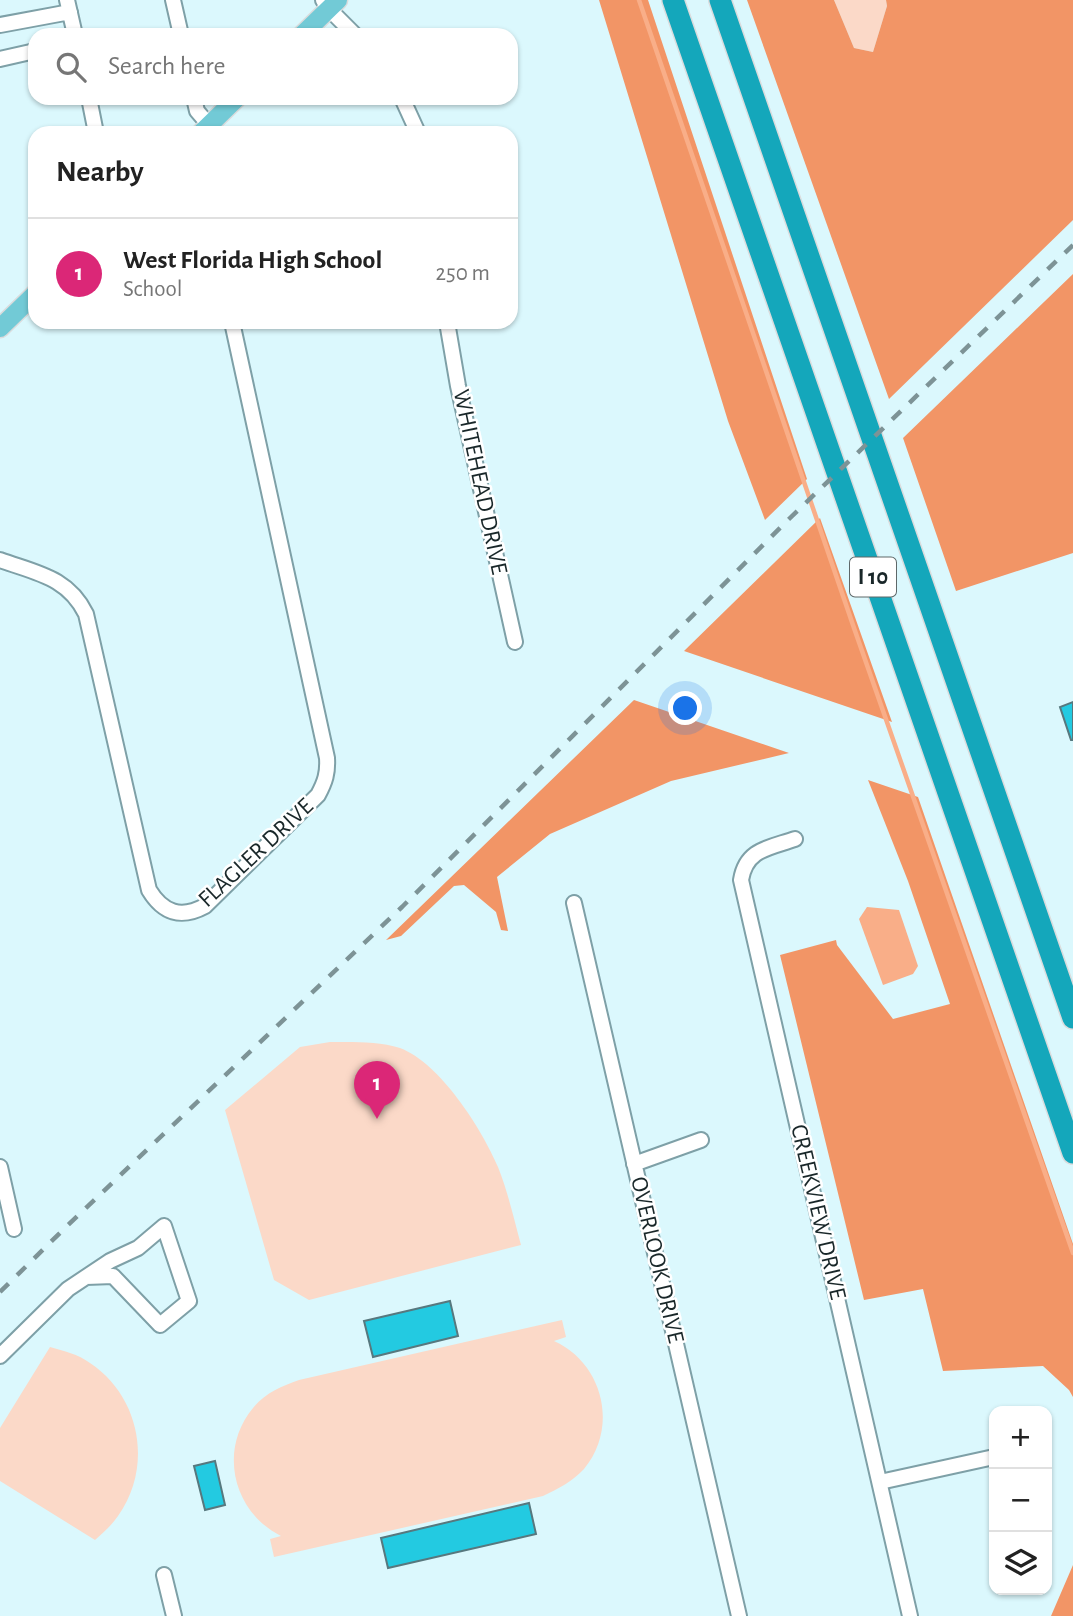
<!DOCTYPE html>
<meta charset="utf-8">
<style>
:root{--surface:#fff;--page:#f2f2f2;--text:#222;--muted:#767676;--line:#e0e0e0;--accent:#db2777}
body{margin:0;font-family:"Alegreya Sans",sans-serif;background:var(--page);color:var(--text)}
.controls{position:absolute;right:21px;bottom:21px;display:grid;overflow:hidden;border-radius:14px;box-shadow:0 2px 5px #0004}
.controls button{width:63px;height:63px;display:grid;place-items:center;padding:0;border:0;border-bottom:2px solid var(--line);background:var(--surface);color:var(--text);font:35px sans-serif}
.you{position:absolute;left:686px;top:709px;width:24px;height:24px;margin:-18px;border:5px solid #fff;border-radius:50%;background:#1a73e8;box-shadow:0 0 0 10px #1a73e833}
.badge{display:grid;place-items:center;width:46px;height:46px;border-radius:50%;background:var(--accent);color:#fff;font-size:23px;font-weight:700}
.pin{position:absolute;translate:-50% -58px;filter:drop-shadow(0 2px 4px #0008)}
.pin::after{content:'';position:absolute;top:37px;width:24px;height:21px;background:inherit;clip-path:polygon(0 0,100% 0,50% 100%)}
.list{margin:0;padding:0;list-style:none}
h2{display:flex;justify-content:space-between;align-items:center;height:91px;margin:0;padding:0 28px;font-size:30px}
h2 small{font-size:23px;font-weight:400;color:var(--muted)}
.list li{display:grid;grid-template-columns:46px 1fr auto;gap:21px;align-items:center;box-sizing:border-box;height:112px;padding:0 28px;border-top:2px solid var(--line)}
.list b{display:block;font-size:26px;white-space:nowrap}
.list p{margin:0;font-size:23px;white-space:nowrap;color:var(--muted)}
.list em{font-size:23px;font-style:normal;color:var(--muted)}
.icon{flex:none;width:38px;height:38px;fill:none;stroke:currentColor;stroke-width:2;stroke-linecap:round;stroke-linejoin:round}
.map{position:relative;flex:none;width:1073px;height:1616px;overflow:hidden}
.search{position:absolute;background:var(--surface);box-shadow:0 2px 5px #0004;left:28px;top:28px;width:490px;height:77px;display:flex;align-items:center;gap:18px;box-sizing:border-box;padding:0 24px;border-radius:21px;color:var(--muted);font-size:26px}
.panel{position:absolute;background:var(--surface);box-shadow:0 2px 5px #0004;left:28px;top:126px;width:490px;height:203px;border-radius:21px}
.map>svg:first-child{display:block}
.green{fill:#fbd9c8}
.forest{fill:#f29566}
.water{fill:#f9ae88}
.lines{fill:none;stroke-linecap:round;stroke-linejoin:round}
.stream{stroke:#f9ae88;stroke-width:4.5}
.building{fill:#23cae1;stroke:#57787e;stroke-width:2}
.minor-casing{stroke:#7ea0a7;stroke-width:18}
.major-casing{stroke:#dadcdd;stroke-width:21}
.highway-casing{stroke:#dadcdd;stroke-width:24}
.minor{stroke:#fff;stroke-width:14}
.major{stroke:#72cad6;stroke-width:18}
.highway{stroke:#14a7bb;stroke-width:21}
.rail{stroke:#7d9396;stroke-width:4.5;stroke-dasharray:12 12;stroke-linecap:butt}
.labels{text-anchor:middle;dominant-baseline:central;stroke-width:5;stroke-linejoin:round;paint-order:stroke}
.shield{fill:#fff;stroke:#5e6869;stroke-width:2}
.shield-label{font-size:23px;font-weight:bold;fill:#192729}
.street-label{font-size:24px;fill:#192729;stroke:#fff}
</style>
<div class="map">
<svg width="1073" height="1616" viewBox="0 0 1073 1616">
<rect width="100%" height="100%" fill="#dbf8fd"/>
<!-- green -->
<path class="green" d="M834 0H886L887 6 873 52 854 48Z
M330 1042C353 1042 378 1041 400 1048 440 1063 482 1129 498 1167 508 1192 514 1219 521 1245L309 1300 274 1280 225 1110 300 1047Z
M562 1320 566 1337 554 1341C603 1363 619 1427 584 1469 573 1481 558 1489 543 1496L274 1557 270 1539 281 1536C233 1512 218 1450 253 1408 265 1393 282 1386 299 1380Z
M50 1347C64 1351 78 1354 90 1363 141 1397 153 1467 118 1516 112 1525 103 1533 95 1540L0 1481V1428Z"/>
<!-- forest -->
<path class="forest" d="M599 0H648L807 479 765 520 728 421Z
M747 0H834L854 48 873 52 887 6 886 0H1073V220L889 399Z
M1073 274V553L956 591 903 438Z
M820 518 892 722 684 651Z
M634 700 789 753 671 781 550 834 497 877 508 931 501 930 496 912 464 885 454 886 401 936 386 940Z
M868 780 918 797 1073 1244V1397L1069 1390 1043 1366 943 1371 923 1289 864 1300 780 955 836 940 837 945 893 1019 950 1004 908 881Z
M1073 1565V1616H1051Z"/>
<!-- water -->
<path class="water" d="M867 907 899 910 918 966 913 974 883 985 859 919Z"/>
<g class="lines">
<!-- stream -->
<path class="stream" d="M639 0 854 628 1073 1253"/>
</g>
<!-- building -->
<path class="building" d="M1073 702V740H1071L1060 707Z
M450 1301 458 1336 373 1357 364 1321Z
M215 1461 225 1505 205 1510 194 1466Z
M529 1503 536 1534 388 1568 381 1538Z"/>
<g class="lines">
<defs>
<path id="minor" d="M67 0 75 35
M173 0 181 35
M323 0 329 9 355 35
M0 25 70 12
M0 59 35 51
M89 98 96 133
M194 98 197 111 209 125
M402 98 418 133
M447 322 458 386 515 642
M0 560C36 573 68 577 86 614L149 890C163 913 181 919 205 906L318 795C325 782 328 773 327 758L232 322
M795 839C769 848 746 849 741 880L910 1616
M574 903 739 1616
M634 1164 701 1140
M0 1167 14 1229
M0 1356 68 1289 110 1261 138 1248 164 1226 189 1301 160 1325 113 1276 86 1277
M880 1482 994 1457
M164 1575 174 1616"/>
<path id="major" d="M302 35 338 0
M201 133 237 98
M0 328 35 294"/>
<path id="highway" d="M673 0 1073 1153
M720 0 1073 1018"/>
</defs>
<!-- minor casing -->
<use href="#minor" class="minor-casing"/>
<!-- major casing -->
<use href="#major" class="major-casing"/>
<!-- highway casing -->
<use href="#highway" class="highway-casing"/>
<!-- minor -->
<use href="#minor" class="minor"/>
<!-- major -->
<use href="#major" class="major"/>
<!-- highway -->
<use href="#highway" class="highway"/>
<!-- rail -->
<path class="rail" d="M0 1292 68 1225 402 907 789 519 1073 245"/>
</g>
<g class="labels">
<!-- shield labels -->
<rect class="shield" x="850" y="557.5" width="46" height="39" rx="5"/>
<g class="shield-label">
<text x="873" y="577">I 10</text>
</g>
<!-- street labels -->
<g class="street-label">
<text transform="translate(480 482) rotate(78)">WHITEHEAD DRIVE</text>
<text transform="translate(256 853) rotate(-43)">FLAGLER DRIVE</text>
<text transform="translate(818 1212) rotate(77)">CREEKVIEW DRIVE</text>
<text transform="translate(657 1260) rotate(77)">OVERLOOK DRIVE</text>
</g>
</g>
</svg>
<div class="controls">
<button>+</button>
<button>−</button>
<button><svg class="icon" aria-label="layers" viewBox="0 0 24 24"><path d="M12 4l9 5-9 5-9-5zM3 14l9 5 9-5"/></svg></button>
</div>
<div class="you"></div>
<div class="pin badge" style="left:377px;top:1119px">1</div>
<div class="search"><svg class="icon" aria-label="search" viewBox="0 0 24 24"><circle cx="10" cy="10" r="6"/><path d="M15 15l6 6"/></svg>Search here</div>
<section class="panel">
<h2>Nearby<small></small></h2>
<ul class="list">
<li><span class="badge">1</span><div><b>West Florida High School</b><p>School</p></div><em>250 m</em></li>
</ul>
</section>
</div>
